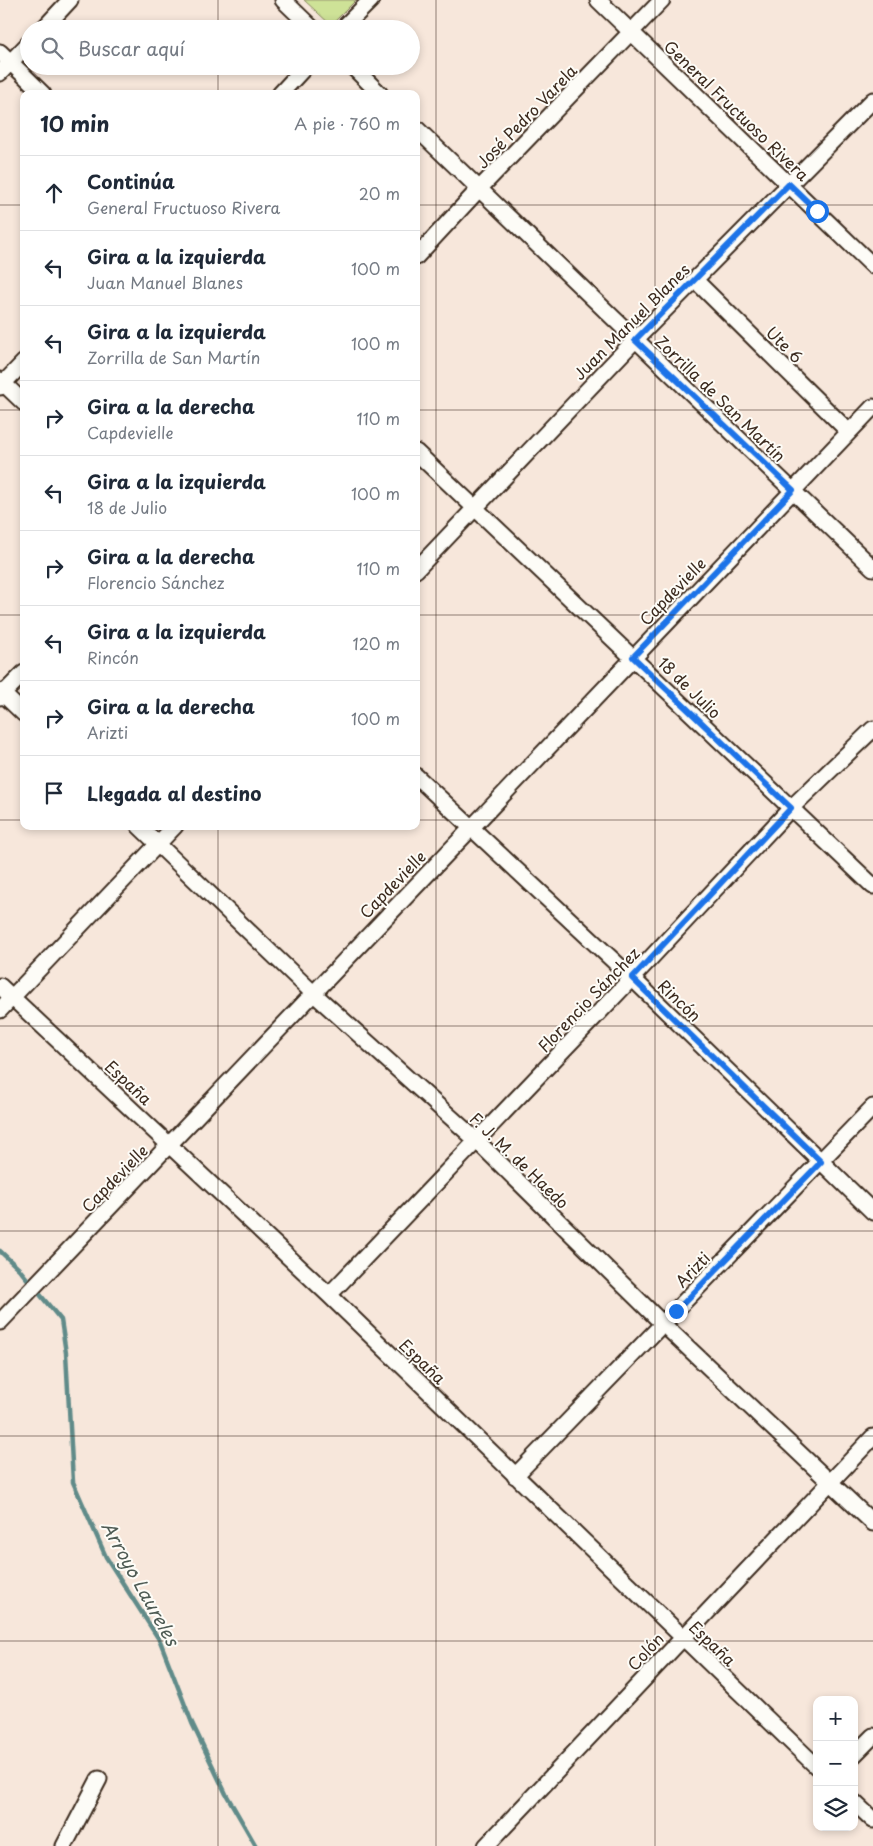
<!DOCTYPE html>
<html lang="es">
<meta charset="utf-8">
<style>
:root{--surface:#fff;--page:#f2f2f3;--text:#1f2937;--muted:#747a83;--line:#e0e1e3}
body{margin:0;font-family:"Playpen Sans",sans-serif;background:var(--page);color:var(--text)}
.controls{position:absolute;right:15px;bottom:15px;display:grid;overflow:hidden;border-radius:10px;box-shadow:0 2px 8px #0003}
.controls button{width:45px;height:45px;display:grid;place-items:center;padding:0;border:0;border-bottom:1px solid var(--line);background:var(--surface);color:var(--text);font:25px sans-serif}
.stop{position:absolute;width:15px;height:15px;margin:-11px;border:4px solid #1a73e8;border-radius:50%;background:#fff}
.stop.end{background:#1a73e8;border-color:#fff;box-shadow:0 1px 5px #0008}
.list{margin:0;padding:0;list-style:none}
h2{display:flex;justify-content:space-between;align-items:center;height:65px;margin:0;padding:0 20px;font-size:21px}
h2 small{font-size:16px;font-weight:400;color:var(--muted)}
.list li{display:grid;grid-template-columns:32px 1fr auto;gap:15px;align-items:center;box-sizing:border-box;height:75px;padding:0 20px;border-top:1px solid var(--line)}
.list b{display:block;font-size:19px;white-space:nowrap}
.list p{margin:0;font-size:16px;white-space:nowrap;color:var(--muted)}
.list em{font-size:16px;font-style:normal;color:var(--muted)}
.icon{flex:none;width:28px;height:28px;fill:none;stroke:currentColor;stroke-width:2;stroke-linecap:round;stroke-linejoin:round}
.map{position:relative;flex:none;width:873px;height:1846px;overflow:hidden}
.search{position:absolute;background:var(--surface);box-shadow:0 2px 8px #0003;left:20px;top:20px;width:400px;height:55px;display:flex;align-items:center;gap:12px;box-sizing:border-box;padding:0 18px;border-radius:28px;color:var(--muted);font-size:19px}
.panel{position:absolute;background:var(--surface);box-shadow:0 2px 8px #0003;left:20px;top:90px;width:400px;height:740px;border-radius:10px}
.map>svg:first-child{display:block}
.green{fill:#cee297;stroke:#84865a}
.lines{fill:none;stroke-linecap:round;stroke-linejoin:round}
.stream{stroke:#618b89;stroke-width:4.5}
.minor-casing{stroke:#3b2a1e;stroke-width:19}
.minor{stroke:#fdfcf7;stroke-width:15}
.route{stroke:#1a73e8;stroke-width:6}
.grid{fill:none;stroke:#3b2a1e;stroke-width:1;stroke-opacity:0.55}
.labels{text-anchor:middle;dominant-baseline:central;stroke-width:4;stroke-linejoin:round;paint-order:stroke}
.street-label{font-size:16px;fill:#3b2a1e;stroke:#fdfcf7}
.water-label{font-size:18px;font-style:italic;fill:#4e5b54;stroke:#fdfcf7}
</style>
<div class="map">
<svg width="873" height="1846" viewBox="0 0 873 1846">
<rect width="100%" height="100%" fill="#f7e7db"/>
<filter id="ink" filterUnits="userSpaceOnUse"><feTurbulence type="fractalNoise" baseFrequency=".02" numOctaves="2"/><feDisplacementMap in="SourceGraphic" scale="10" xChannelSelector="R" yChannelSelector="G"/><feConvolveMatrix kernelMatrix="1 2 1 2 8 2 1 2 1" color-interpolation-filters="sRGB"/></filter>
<g filter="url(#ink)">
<!-- green -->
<path class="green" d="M304 0H356L331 25Z"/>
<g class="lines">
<!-- stream -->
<path class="stream" d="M0 1251 19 1269 61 1320 66 1353 73 1482 106 1557 160 1641 192 1723 226 1794 256 1846"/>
<defs>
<path id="minor" d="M283 0 313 29
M598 0 873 266
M43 29 70 0
M342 29 371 0
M0 52 43 94
M352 66 380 94
M0 73 29 43
M280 94 306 66
M416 128 873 568
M416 257 479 189 662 0
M696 281 849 432
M0 380 24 403
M0 387 24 362
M416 452 873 886
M416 570 635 340 873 100
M0 691 24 714
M0 697 24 673
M416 776 632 978 873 1212
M139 826 313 993 476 1140 663 1324 873 1523
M0 986 329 1295 817 1767
M0 1010 175 826
M329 1295 632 978 791 808 873 729
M0 1322 873 407
M515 1476 873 1107
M854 1755 873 1736
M854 1802 873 1820
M64 1846 99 1779
M486 1846 873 1437"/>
</defs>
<!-- minor casing -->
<use href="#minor" class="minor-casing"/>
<!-- minor -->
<use href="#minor" class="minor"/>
</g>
</g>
<g class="lines" filter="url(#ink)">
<!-- route -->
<path class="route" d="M676 1311 821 1162 632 978 791 808 633 657 793 490 635 340 789 184 817 211"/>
</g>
<!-- grid -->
<path class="grid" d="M218 0V29M436 0V1846M655 0V1846M218 66V94M0 205H24M416 205H873M0 410H24M416 410H873M0 615H24M416 615H873M0 820H24M416 820H873M218 826V1846M0 1026H873M0 1231H873M0 1436H873M0 1641H873"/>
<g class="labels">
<!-- street labels -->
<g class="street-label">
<text transform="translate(737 110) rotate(44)">General Fructuoso Rivera</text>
<text transform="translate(526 116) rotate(-46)">José Pedro Varela</text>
<text transform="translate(631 321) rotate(-45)">Juan Manuel Blanes</text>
<text transform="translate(785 344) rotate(45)">Ute 6</text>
<text transform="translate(721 398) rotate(44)">Zorrilla de San Martín</text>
<text transform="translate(672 591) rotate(-46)">Capdevielle</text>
<text transform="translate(690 687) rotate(44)">18 de Julio</text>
<text transform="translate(392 884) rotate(-46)">Capdevielle</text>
<text transform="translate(588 999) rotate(-46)">Florencio Sánchez</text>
<text transform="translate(680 1000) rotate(44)">Rincón</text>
<text transform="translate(129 1082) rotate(43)">España</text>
<text transform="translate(520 1160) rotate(44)">F. J. M. de Haedo</text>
<text transform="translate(114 1178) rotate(-46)">Capdevielle</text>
<text transform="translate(692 1269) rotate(-46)">Arizti</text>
<text transform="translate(423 1361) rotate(44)">España</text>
<text transform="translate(713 1643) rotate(44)">España</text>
<text transform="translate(645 1651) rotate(-47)">Colón</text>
</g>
<!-- water labels -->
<g class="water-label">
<text transform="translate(141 1583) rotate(61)">Arroyo Laureles</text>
</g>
</g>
</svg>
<div class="controls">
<button>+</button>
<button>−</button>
<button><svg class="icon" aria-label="layers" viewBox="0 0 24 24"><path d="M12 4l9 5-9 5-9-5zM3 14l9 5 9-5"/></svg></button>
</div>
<div class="stop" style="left:817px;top:211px"></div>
<div class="stop end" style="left:676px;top:1311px"></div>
<div class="search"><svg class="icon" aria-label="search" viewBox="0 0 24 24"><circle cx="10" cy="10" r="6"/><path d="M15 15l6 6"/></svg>Buscar aquí</div>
<section class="panel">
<h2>10 min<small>A pie · 760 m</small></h2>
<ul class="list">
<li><svg class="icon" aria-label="ahead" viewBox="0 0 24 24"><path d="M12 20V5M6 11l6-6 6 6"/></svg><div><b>Continúa</b><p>General Fructuoso Rivera</p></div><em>20 m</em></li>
<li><svg class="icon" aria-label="left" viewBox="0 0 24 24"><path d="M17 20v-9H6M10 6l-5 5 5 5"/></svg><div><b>Gira a la izquierda</b><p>Juan Manuel Blanes</p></div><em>100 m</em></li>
<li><svg class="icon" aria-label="left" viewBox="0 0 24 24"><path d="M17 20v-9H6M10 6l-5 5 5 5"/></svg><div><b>Gira a la izquierda</b><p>Zorrilla de San Martín</p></div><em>100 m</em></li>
<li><svg class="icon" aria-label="right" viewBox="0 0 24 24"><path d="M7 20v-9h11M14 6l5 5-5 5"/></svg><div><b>Gira a la derecha</b><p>Capdevielle</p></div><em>110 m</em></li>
<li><svg class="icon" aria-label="left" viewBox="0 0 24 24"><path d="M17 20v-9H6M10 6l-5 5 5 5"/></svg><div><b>Gira a la izquierda</b><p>18 de Julio</p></div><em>100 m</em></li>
<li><svg class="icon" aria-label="right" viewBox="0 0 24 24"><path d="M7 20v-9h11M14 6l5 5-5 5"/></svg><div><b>Gira a la derecha</b><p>Florencio Sánchez</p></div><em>110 m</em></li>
<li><svg class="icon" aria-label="left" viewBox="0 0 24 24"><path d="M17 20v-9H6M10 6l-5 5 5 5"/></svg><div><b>Gira a la izquierda</b><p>Rincón</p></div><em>120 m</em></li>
<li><svg class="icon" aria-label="right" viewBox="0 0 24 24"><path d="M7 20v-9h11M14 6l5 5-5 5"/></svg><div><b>Gira a la derecha</b><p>Arizti</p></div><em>100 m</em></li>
<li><svg class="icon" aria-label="arrive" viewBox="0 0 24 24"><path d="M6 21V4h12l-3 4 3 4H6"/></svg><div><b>Llegada al destino</b></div></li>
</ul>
</section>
</div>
